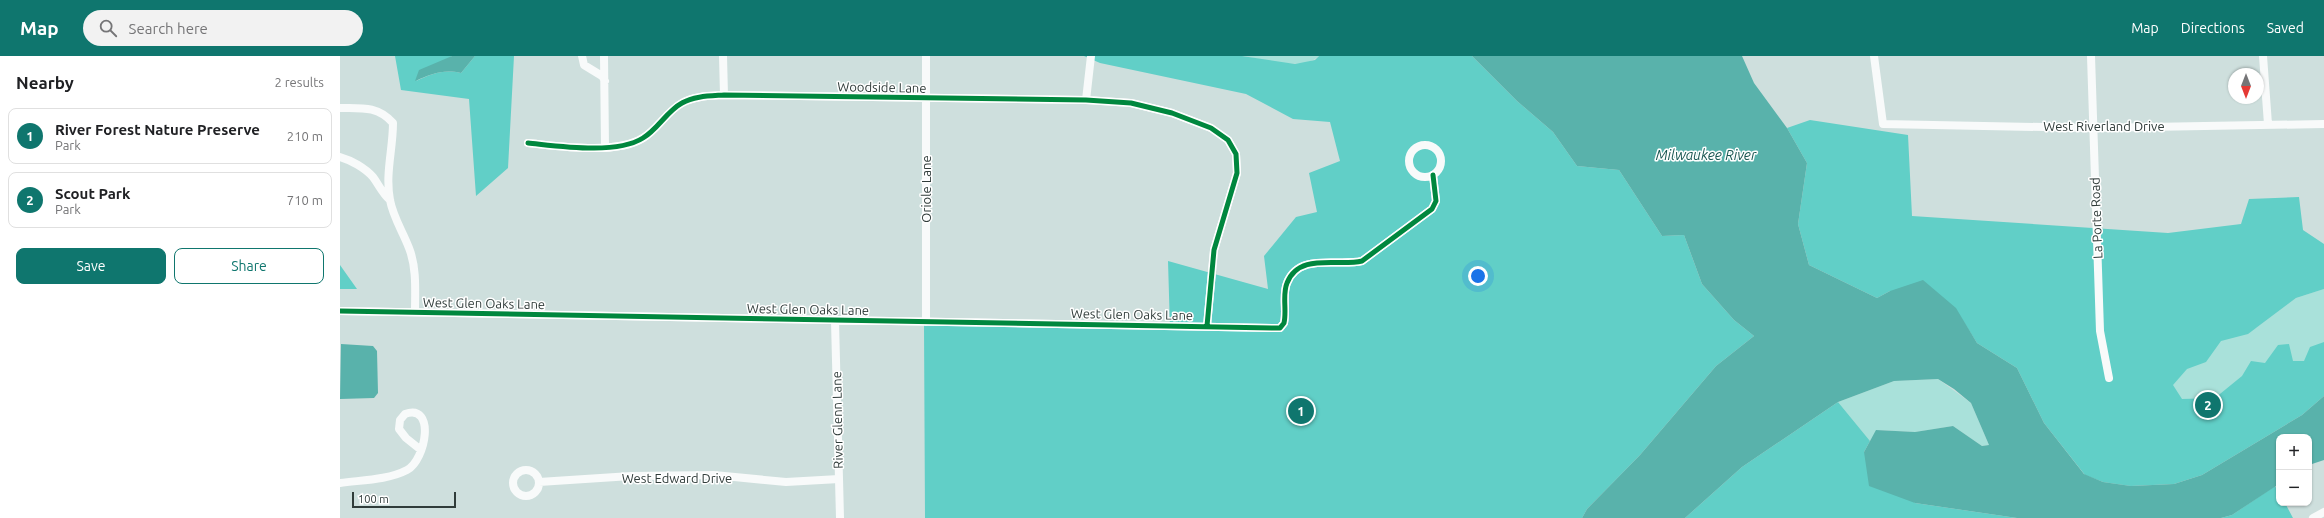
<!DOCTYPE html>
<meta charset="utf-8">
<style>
:root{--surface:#fff;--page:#f2f2f2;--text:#202124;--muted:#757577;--line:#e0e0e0;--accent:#0f766e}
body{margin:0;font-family:Ubuntu,sans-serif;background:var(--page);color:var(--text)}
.controls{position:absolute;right:12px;bottom:12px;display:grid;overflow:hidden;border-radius:8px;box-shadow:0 1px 3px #0004}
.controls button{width:36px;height:36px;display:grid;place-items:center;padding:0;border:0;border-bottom:1px solid var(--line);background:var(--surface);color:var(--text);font:20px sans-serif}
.compass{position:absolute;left:1888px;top:12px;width:36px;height:36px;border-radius:50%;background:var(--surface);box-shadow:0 1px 3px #0004;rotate:180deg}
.scale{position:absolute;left:12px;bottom:10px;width:104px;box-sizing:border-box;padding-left:4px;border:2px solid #303c3a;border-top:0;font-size:11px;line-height:14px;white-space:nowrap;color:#303c3a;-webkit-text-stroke:3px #fff;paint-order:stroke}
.you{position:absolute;left:1138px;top:220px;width:14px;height:14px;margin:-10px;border:3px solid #fff;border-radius:50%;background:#1a73e8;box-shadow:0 0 0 6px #1a73e833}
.badge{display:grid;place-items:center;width:26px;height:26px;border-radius:50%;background:var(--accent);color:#fff;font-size:13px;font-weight:700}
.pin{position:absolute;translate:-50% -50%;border:2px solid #fff;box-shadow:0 1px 4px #0006}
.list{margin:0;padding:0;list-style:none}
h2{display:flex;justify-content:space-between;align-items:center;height:52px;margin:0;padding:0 16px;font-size:17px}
h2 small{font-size:13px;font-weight:400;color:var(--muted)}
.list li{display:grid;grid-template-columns:26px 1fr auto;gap:12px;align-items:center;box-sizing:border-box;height:56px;margin:0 8px 8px;padding:0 8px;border:1px solid var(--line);border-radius:8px}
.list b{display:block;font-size:15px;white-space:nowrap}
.list p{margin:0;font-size:13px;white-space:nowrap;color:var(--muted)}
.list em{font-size:13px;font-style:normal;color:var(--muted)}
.actions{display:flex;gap:8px;padding:12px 16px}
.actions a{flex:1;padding:9px 0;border:1px solid var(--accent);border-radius:8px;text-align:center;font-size:14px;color:var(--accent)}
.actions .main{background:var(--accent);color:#fff}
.icon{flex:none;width:22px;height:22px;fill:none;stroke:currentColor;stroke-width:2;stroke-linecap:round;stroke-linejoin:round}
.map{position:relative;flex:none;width:1984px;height:462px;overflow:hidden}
header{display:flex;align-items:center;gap:24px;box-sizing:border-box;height:56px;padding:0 20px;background:var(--accent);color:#fff}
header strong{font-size:19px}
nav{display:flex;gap:22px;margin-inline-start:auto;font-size:14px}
.search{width:280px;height:36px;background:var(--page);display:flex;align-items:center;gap:10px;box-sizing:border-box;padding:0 14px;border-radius:22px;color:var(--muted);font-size:15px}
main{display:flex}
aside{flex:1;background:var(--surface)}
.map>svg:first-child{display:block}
.green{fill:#a9e1da}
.forest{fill:#61cfc7}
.water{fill:#59b2ab}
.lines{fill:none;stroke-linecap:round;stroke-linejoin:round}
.minor{stroke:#f8fafa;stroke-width:8}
.cycleway-casing{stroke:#fff;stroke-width:8}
.cycleway{stroke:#00873e;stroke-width:5}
.labels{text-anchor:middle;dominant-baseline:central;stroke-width:3;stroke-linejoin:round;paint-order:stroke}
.street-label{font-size:13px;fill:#303c3a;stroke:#fff}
.water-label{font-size:14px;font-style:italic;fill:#195752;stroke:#fff}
</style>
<header>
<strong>Map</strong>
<div class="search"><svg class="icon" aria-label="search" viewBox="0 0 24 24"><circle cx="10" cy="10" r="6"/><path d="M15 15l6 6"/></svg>Search here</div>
<nav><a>Map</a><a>Directions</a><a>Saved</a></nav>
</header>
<main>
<aside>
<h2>Nearby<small>2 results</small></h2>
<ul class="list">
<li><span class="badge">1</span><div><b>River Forest Nature Preserve</b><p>Park</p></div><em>210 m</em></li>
<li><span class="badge">2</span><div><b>Scout Park</b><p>Park</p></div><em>710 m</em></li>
</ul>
<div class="actions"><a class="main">Save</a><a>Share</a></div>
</aside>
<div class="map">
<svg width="1984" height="462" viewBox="0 0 1984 462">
<rect width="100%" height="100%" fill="#cedfdd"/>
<!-- green -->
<path class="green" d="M902 0H979C961 16 924 3 902 0Z
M1984 233V340L1791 430 1763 426 1769 322 1916 272 1956 242Z
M1598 323 1631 347 1649 389 1642 390 1613 370 1575 376 1537 374 1530 385 1498 346 1554 325Z"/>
<!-- forest -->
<path class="forest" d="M55 0H112L76 25C92 18 103 13 121 17L135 0H174L168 112 136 140 129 43 61 34Z
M744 0H902L955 8 975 4 979 0H1132L1177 45 1213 76 1237 110 1279 114 1322 180 1344 179 1362 228 1394 264 1414 280 1376 310 1300 399 1247 453 1242 462H585L584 269 830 273 828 205 928 233 924 200 956 161 977 156 969 117 1000 105 990 66 953 63 906 38 760 7Z
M1470 64 1568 79 1572 160 1828 177 1901 168 1909 143 1959 141 1963 174 1984 188V233L1956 242 1908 278 1881 285 1866 306 1847 313 1833 329 1842 343 1875 342 1902 320 1911 305 1925 307 1938 289 1949 288 1953 305H1964L1970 291 1984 286V340L1962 359 1862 419 1834 428 1791 430 1763 426 1745 419 1704 367 1677 312 1637 287 1615 252 1550 235 1537 242 1469 209 1458 168 1467 107 1447 72Z
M0 209 17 233H0Z
M1498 346 1530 385 1524 396 1575 447 1677 462H1345L1402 411Z
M1935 430 1939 437V447H1945L1953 462H1881L1892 459Z"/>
<!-- water -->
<path class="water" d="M112 0H135L121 17C103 13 92 18 75 25L79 14Z
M1132 0H1402L1414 27 1447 72 1467 107 1458 168 1469 209 1537 242 1550 235 1583 224 1616 252 1637 287 1677 312 1704 367 1744 418 1763 426 1791 430 1834 428 1862 419 1962 359 1984 340V404L1969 409V381H1939V428L1892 459 1881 462H1677L1575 447 1529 430 1524 396 1536 374 1575 376 1613 370 1642 390 1649 389 1631 347 1614 333 1598 323 1554 325 1498 346 1402 411 1345 462H1242L1247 453 1300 399 1376 310 1414 280 1394 264 1362 228 1344 179 1322 180 1279 114 1237 110 1213 76 1177 45Z
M1 288 33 290 37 295 38 337 34 342 0 343Z"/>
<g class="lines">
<!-- minor -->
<path class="minor" d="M242 0 244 9 262 20 265 25
M264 0 265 90
M383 0 384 39
M586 0V266
M1534 0 1543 68 1753 72 1984 68
M1751 0 1760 275 1769 322
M1923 0 1928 68
M746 44 751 0
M0 52C22 52 38 50 53 67 53 93 45 118 50 144 53 161 63 176 69 192 77 212 75 236 75 256
M188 87C218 90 276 99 303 82 318 73 327 55 342 47 354 40 370 40 384 39L746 44 791 47 832 57 871 72 888 84 896 98 897 117 874 194 867 270
M1069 105a16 16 0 1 1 32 0a16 16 0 1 1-32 0Z
M0 101C11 104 25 112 33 121 39 129 42 137 50 144
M0 255 935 272H940L944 267C947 254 942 239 947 227 959 196 998 211 1022 205L1092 153 1096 145 1093 119
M495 265 500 462
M173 427a13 13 0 1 1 26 0a13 13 0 1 1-26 0Z
M199 426 291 420 374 419 446 426 499 423
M0 427C21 424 48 424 67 414 86 404 96 347 65 358L60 364 59 373 66 382 81 394
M1973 462 1984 456"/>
<defs>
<path id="cycleway" d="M188 87C218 90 276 99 303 82 318 73 327 55 342 47 354 40 370 40 384 39L746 44 791 47 832 57 871 72 888 84 896 98 897 117 874 194 867 270
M0 255 935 272H940L944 267C947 254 942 239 947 227 959 196 998 211 1022 205L1092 153 1096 145 1093 119"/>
</defs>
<!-- cycleway casing -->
<use href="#cycleway" class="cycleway-casing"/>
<!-- cycleway -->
<use href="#cycleway" class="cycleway"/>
</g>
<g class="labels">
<!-- street labels -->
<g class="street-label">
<text transform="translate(542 31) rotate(1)">Woodside Lane</text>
<text x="1764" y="70">West Riverland Drive</text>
<text transform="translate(586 133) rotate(-90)">Oriole Lane</text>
<text transform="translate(1756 162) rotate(-92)">La Porte Road</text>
<text transform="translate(144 247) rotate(1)">West Glen Oaks Lane</text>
<text transform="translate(468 253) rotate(1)">West Glen Oaks Lane</text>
<text transform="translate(792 258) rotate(1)">West Glen Oaks Lane</text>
<text transform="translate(497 364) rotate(-91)">River Glenn Lane</text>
<text x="337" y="422">West Edward Drive</text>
</g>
<!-- water labels -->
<g class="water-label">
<text x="1366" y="99">Milwaukee River</text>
</g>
</g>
</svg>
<div class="controls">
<button>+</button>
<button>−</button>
</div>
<svg class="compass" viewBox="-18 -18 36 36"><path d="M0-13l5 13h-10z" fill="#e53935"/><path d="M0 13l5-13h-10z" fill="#757577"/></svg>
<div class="scale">100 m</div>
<div class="you"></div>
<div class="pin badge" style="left:961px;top:355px">1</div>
<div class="pin badge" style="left:1868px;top:349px">2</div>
</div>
</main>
